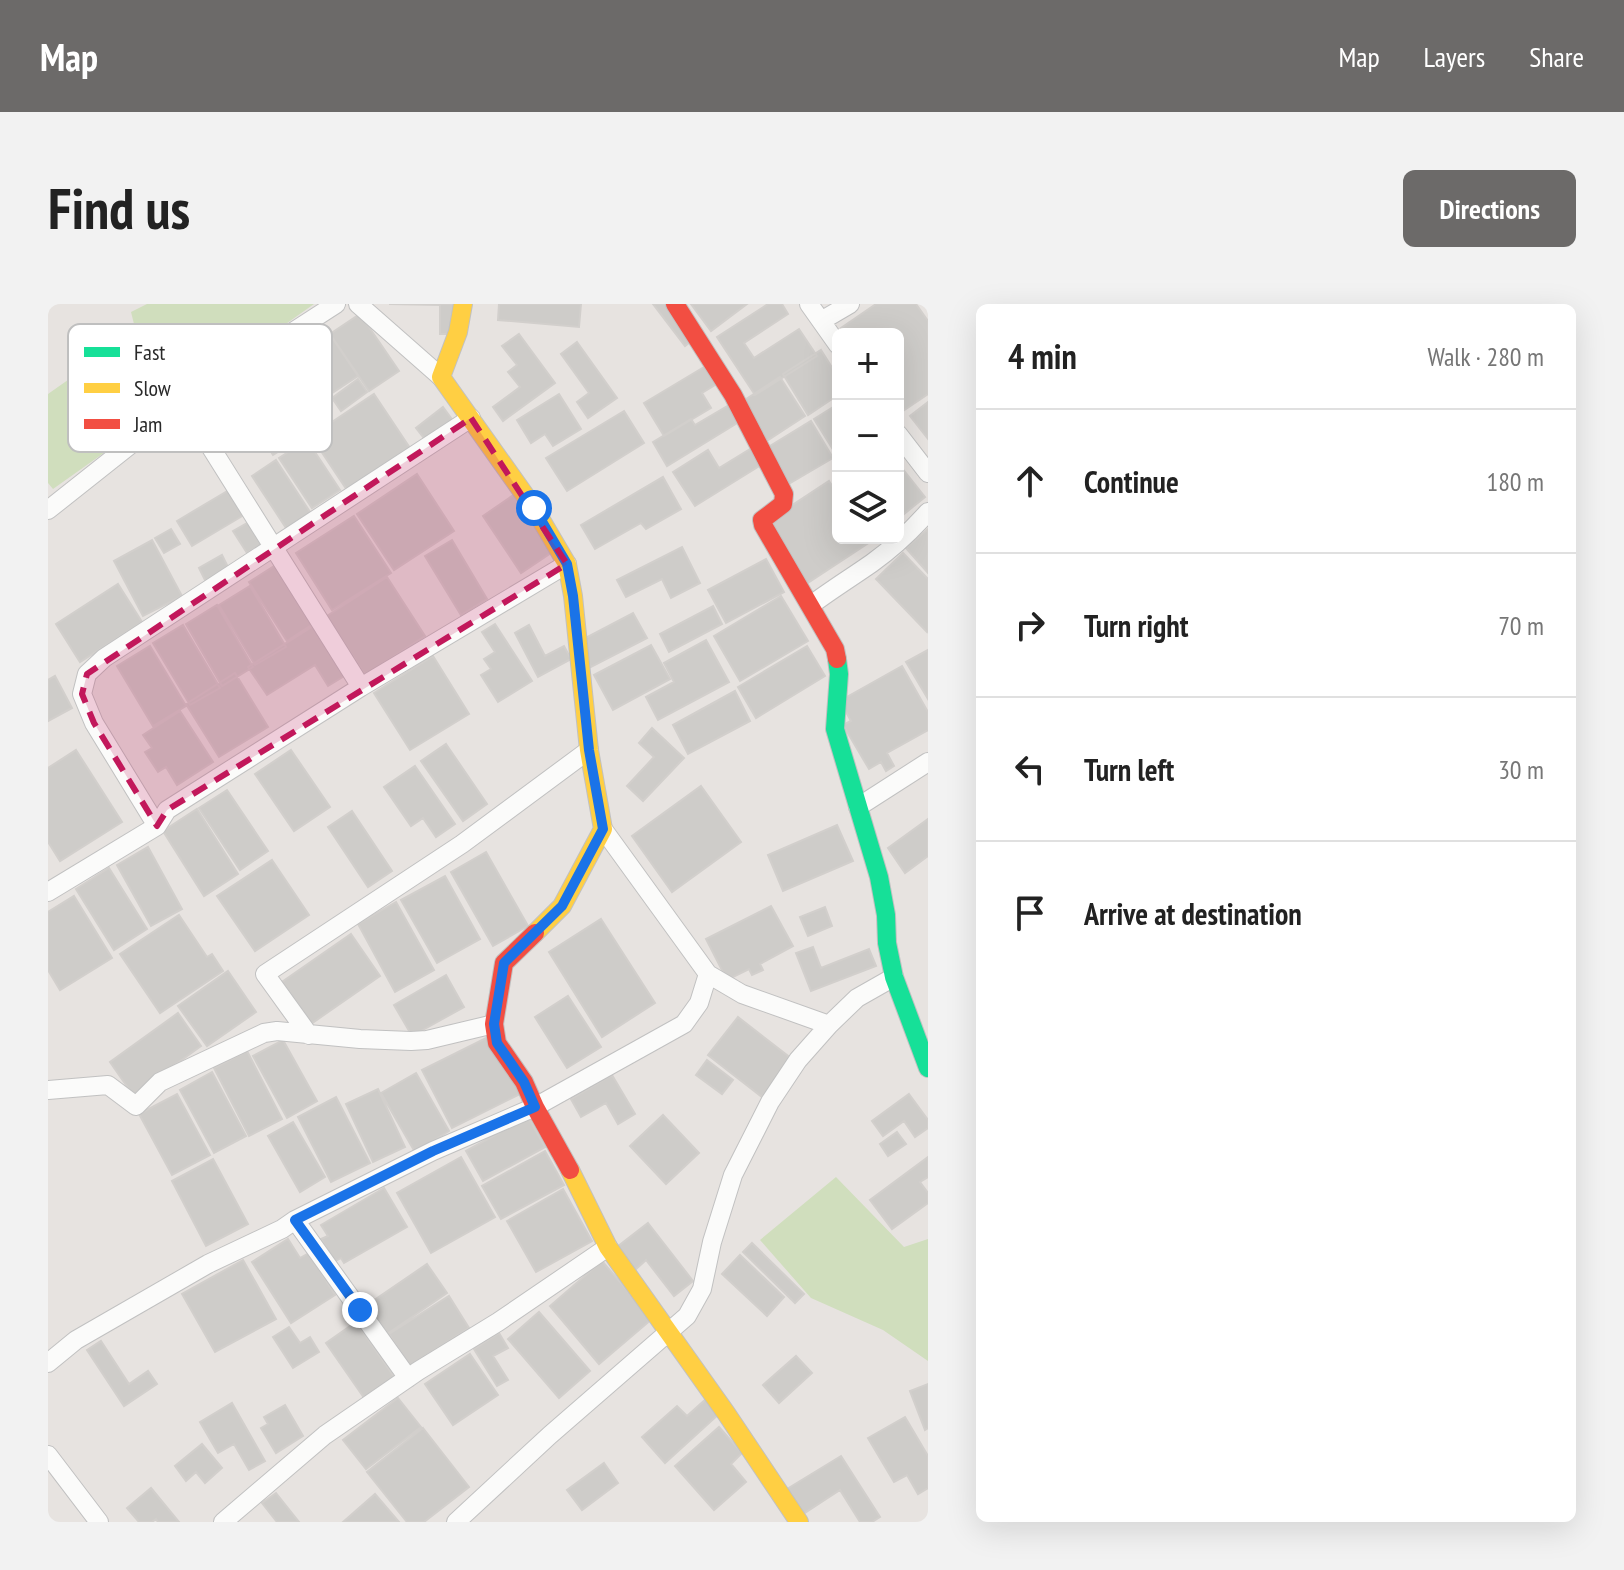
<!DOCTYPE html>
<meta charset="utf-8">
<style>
:root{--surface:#fff;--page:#f2f2f2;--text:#222;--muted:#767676;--line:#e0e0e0;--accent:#6c6a69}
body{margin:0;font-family:"PT Sans Narrow",sans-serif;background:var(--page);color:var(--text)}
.controls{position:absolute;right:24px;top:24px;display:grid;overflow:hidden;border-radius:12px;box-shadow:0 8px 32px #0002}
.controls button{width:72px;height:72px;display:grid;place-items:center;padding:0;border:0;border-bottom:2px solid var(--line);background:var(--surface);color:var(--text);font:40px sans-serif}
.stop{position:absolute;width:24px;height:24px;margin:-18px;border:6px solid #1a73e8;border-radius:50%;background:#fff}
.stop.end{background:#1a73e8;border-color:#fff;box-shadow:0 2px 8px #0008}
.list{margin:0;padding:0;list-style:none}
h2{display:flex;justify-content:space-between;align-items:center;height:104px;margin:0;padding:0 32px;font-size:34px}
h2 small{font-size:26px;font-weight:400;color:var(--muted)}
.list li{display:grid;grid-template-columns:52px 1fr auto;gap:24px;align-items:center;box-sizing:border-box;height:144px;padding:0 32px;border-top:2px solid var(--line)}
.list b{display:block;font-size:30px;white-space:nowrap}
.list em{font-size:26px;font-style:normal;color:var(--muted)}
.icon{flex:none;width:44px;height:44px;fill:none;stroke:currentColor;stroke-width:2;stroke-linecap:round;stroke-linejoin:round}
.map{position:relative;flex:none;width:880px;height:1218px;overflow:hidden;border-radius:12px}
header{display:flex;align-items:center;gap:48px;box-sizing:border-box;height:112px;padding:0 40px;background:var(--accent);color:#fff}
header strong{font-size:38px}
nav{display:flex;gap:44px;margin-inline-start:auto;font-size:28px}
.intro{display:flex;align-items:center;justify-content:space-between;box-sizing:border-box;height:192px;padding:0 48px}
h1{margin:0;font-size:56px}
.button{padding:20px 36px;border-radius:12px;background:var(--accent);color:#fff;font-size:28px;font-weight:700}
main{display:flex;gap:48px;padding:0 48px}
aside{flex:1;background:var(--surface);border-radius:12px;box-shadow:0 8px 32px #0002}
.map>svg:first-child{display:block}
.green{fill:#d0debd}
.building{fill:#ceccc9;stroke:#d2cfcc;stroke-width:2}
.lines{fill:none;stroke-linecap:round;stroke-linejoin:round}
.street-casing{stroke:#c1c1c1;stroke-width:20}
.fast-casing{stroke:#c1c1c1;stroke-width:20}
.slow-casing{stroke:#c1c1c1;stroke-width:20}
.jam-casing{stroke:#c1c1c1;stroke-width:20}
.street{stroke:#fbfbfa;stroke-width:18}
.fast{stroke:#16e098;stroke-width:18}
.slow{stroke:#ffcf43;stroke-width:18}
.jam{stroke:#f24e42;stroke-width:18}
.route{stroke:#1a73e8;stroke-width:10}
.marked{fill:#c2185b;fill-opacity:0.2;stroke:#c2185b;stroke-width:6;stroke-dasharray:16 10;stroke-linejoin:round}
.key{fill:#fff;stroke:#bfbfbf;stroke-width:2}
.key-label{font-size:22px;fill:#292929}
</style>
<header>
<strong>Map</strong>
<nav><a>Map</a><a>Layers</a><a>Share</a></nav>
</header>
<div class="intro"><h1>Find us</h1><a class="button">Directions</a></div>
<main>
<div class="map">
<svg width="880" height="1218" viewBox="0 0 880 1218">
<rect width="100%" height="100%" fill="#e7e3e0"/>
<!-- green -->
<path class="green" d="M99 0H266L5 185 0 179V90L88 28 83 8Z
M788 873 856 943 880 935V1057L835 1026 763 994 712 936Z"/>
<!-- building -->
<path class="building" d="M341 0H407V30H392V1Z
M451 0H533L531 23 450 16Z
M605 0H620L647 34 637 42Z
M643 0H699L663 27Z
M720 0H734L740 10 696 39 706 54 751 25 769 52 707 91 669 33Z
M828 0H868L880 17V90L852 109 850 107V30H797L793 24Z
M312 10 351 67 321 87 282 30Z
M471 30 507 79 455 117 445 103 472 83 460 68 469 61 454 42Z
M283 32 310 72 284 89 257 49Z
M529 38 569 94 540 114 529 98 541 89 513 50Z
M773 46 790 73V91L760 111 735 70Z
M661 60 672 78 654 89 663 104 616 132 596 99Z
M732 73 757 112 717 138 692 99Z
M310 75 319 88 293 107 284 94Z
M239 81 266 126 225 151 197 107Z
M326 90 362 144 299 186 263 132Z
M511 90 533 125 505 142 497 130 483 139 469 116Z
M880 98V135L862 112Z
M790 100V151L789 152 766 115Z
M681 101 691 118 619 162 605 138 643 115 647 121Z
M395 103 406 118 379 138 368 124Z
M576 107 596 139 519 187 498 154Z
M763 117 785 154 739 181 717 145Z
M259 136 292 186 264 204 231 154Z
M702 145 713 161 647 202 625 168 660 146 671 164Z
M228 156 264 211 240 227 204 172Z
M850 159 877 193 856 210 850 203Z
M369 170 406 227 346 266 309 210Z
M615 173 633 205 598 225 593 219 547 245 533 221Z
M781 177 790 191V234H819L822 238 758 280 717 219Z
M186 183 201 208 144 242 129 217Z
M467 190 506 247 473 269 435 212Z
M306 212 343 269 284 306 248 249Z
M206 215 219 237 199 249 185 227Z
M123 225 132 240 116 249 107 234Z
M880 225V269L858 244Z
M104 236 134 292 95 312 66 257Z
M404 236 439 295 413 311 377 252Z
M634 243 652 279 623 294 614 275 578 293 569 276Z
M855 249 880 275V326L879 328 828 275Z
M174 251 181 265 158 278 151 264Z
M718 255 736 288 678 319 660 286Z
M231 259 268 318 239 337 201 278Z
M339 273 377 332 317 371 279 312Z
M70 280 94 318 32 358 8 320Z
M202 282 238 343 207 361 171 301Z
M733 292 760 337 692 377 666 332Z
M169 301 205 363 174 382 138 320Z
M665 302 674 320 621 348 612 330Z
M585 309 599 334 543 363 530 338Z
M447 320 484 377 450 398 433 371 443 365 436 355 447 348 434 328Z
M135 321 172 384 142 401 105 339Z
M267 321 298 371 280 382 267 361 219 391 200 363Z
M481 321 497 352 516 342 523 355 490 373 467 329Z
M658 336 681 378 610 416 598 393 626 378 616 359Z
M603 341 622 375 565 406 546 371Z
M102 342 138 402 105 422 69 362Z
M759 342 777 372 708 414 690 383Z
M880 346V395L858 358Z
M385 352 421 410 362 446 326 389Z
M854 362 880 408V426L839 449 846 462 838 467 833 458 821 465 795 421 803 417 792 397Z
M187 369 220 423 171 453 138 400Z
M7 372 24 404 0 417V376Z
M687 387 702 417 640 450 625 421Z
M132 407 165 458 129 481 118 463 110 468 97 448 104 444 95 431Z
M604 424 636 454 595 497 579 482 606 453 591 439Z
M398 440 439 500 415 517 373 457Z
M28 446 74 518 12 557 0 538V464Z
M243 446 282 503 246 527 207 470Z
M367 462 407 520 388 533 375 514 363 522 336 483Z
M653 482 693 538 624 588 584 532Z
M179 486 220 547 192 566 151 504Z
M149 505 190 570 156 592 115 527Z
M304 507 344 567 320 583 280 523Z
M880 515V552L857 569 840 544Z
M789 521 805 557 735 587 720 551Z
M100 543 134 605 103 622 69 561Z
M438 548 480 622 445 642 403 568Z
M224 556 261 611 207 647 169 592Z
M61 564 99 625 66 646 28 585Z
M397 572 432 635 389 659 353 596Z
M26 592 64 654 12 686 0 666V608Z
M348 598 386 666 347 688 310 620Z
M723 602 745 642 712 660 715 666 704 671 701 665 679 676 658 635Z
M777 603 784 622 760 632 752 613Z
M131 611 159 653 164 650 175 667 112 709 72 650Z
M553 615 607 699 554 733 501 648Z
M303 630 332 672 260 722 231 680Z
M765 643 773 664 821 645 828 662 763 687 748 649Z
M180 667 208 708 159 742 130 702Z
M398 671 416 703 364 732 346 701Z
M520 692 553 743 519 764 487 713Z
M130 709 153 742 85 791 62 758Z
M690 713 744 755 714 793 660 751Z
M442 732 472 790 404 824 374 766Z
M235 736 269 797 239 814 205 752Z
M199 747 234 815 201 832 166 764Z
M659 756 685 776 674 790 648 771Z
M164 768 198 832 166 849 132 786Z
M368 769 401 827 367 848 333 789Z
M564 771 587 810 570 820 558 799 533 813 523 795Z
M330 785 357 843 325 858 298 800Z
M129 790 162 851 124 871 91 810Z
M861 790 880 816V824L867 833 856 817 835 832 824 817Z
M288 793 322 859 283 878 250 813Z
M615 811 651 849 618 880 582 842Z
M480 813 497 843 435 877 418 847Z
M245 818 277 873 252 888 220 832Z
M849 828 858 840 840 852 832 840Z
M497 847 516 881 453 915 434 882Z
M413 853 447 913 383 949 349 889Z
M880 853V873L872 878 880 889V899L844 925 822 896Z
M165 855 200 920 158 942 124 877Z
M336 884 359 923 296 959 293 954 286 958 273 935 280 932 273 921Z
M515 885 544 937 488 968 459 917Z
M600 919 645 977 626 992 598 956 587 966 569 943Z
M240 935 252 954 261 949 287 991 243 1019 204 958Z
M704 939 756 990 747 999 695 948Z
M692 951 736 993 719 1012 674 970Z
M195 956 228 1015 167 1048 134 990Z
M554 957 604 1015 551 1060 502 1002Z
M379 960 399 989 339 1030 319 1001Z
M401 992 421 1024 361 1062 341 1030Z
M491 1008 542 1067 511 1094 460 1035Z
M308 1018 349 1077 319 1098 278 1039Z
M241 1023 252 1039 262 1033 271 1048 245 1064 225 1033Z
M451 1029 460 1044 445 1052 460 1076 449 1082 426 1045Z
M53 1037 81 1080 100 1067 109 1080 76 1102 39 1046Z
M422 1050 450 1091 405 1121 377 1080Z
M748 1052 764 1069 731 1099 715 1081Z
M880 1080V1124L877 1126 862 1087Z
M350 1094 373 1123 318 1165 295 1136Z
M658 1095 671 1110 617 1159 594 1133 629 1102 639 1112Z
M184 1099 217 1157 201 1166 186 1140 170 1149 152 1118Z
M237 1101 255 1132 228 1149 213 1124 220 1120 216 1113Z
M857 1113 880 1152V1184L870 1190 859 1171 846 1178 820 1134Z
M671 1123 694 1149 683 1160 698 1178 666 1206 627 1162Z
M375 1124 421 1183 376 1218H359L319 1168Z
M154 1140 174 1164 157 1179 148 1168 138 1177 127 1162Z
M793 1152 832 1213 824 1218H812L792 1186 755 1210 739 1185Z
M556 1159 570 1179 534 1206 519 1186Z
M103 1184 131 1218H110L108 1215 104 1218H91L79 1204Z
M228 1189 251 1218H229L214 1199Z
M327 1190 351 1218H295Z"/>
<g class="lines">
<defs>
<path id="street" d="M310 0 393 73
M761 0 790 41
M773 17 802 0
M135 99 313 383
M850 130 880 169
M0 206 135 99 288 0
M763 301C783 286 804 273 824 259 845 244 863 227 880 208
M810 503 880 458
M109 522 46 419 34 390 39 370 56 354 423 114
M555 525 660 670 694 690 781 721
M0 588 109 522 119 506 313 383 519 260
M261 731 217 670 414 540 541 446
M0 786 60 781 88 802 112 778 216 729 229 727 312 735 363 737 379 736 446 720
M247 916 360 1074
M0 1059 28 1036 160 960 234 925 247 916 385 847 487 803 636 720 651 699 660 670
M0 1151 51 1218
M175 1218 277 1131 370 1067 450 1018 560 943
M408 1218 502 1131 639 1012 654 985 664 938 685 871 722 798 750 756 781 721 809 694 846 673"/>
<path id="fast" d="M789 355 791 370 787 425 831 573 838 611 839 639 846 673 880 764"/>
<path id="slow" d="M415 0 410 28 393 73 486 204 519 260 525 292 541 446 555 525 514 602 487 629
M522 866 560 943 678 1109 751 1218"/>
<path id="jam" d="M627 0 685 91 736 190 735 200 714 216 715 221 787 345 789 355
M487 629 456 659 446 720 449 739 476 778 487 803 522 866"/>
</defs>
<!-- street casing -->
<use href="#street" class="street-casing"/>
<!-- fast casing -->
<use href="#fast" class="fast-casing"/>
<!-- slow casing -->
<use href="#slow" class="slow-casing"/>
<!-- jam casing -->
<use href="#jam" class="jam-casing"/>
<!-- street -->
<use href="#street" class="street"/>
<!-- fast -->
<use href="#fast" class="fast"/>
<!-- slow -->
<use href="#slow" class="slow"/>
<!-- jam -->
<use href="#jam" class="jam"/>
</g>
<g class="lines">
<!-- route -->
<path class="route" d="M312 1006 247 916 385 847 487 803 476 778 449 739 446 720 456 659 514 602 555 525 541 446 525 292 519 260 486 204"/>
</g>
<!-- marked area -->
<path class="marked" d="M423 114 519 260 119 506 109 522 46 419 34 390 39 370Z"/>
<!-- legend -->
<rect x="20" y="20" width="264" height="128" rx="12" class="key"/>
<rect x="36" y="43" width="36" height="10" fill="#16e098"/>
<rect x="36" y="79" width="36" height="10" fill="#ffcf43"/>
<rect x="36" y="115" width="36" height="10" fill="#f24e42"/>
<g class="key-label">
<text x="86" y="56">Fast</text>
<text x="86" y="92">Slow</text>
<text x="86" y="128">Jam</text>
</g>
</svg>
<div class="controls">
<button>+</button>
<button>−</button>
<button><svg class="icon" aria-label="layers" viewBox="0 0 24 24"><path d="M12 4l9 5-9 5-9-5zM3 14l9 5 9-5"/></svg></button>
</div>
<div class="stop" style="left:486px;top:204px"></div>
<div class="stop end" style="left:312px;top:1006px"></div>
</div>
<aside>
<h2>4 min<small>Walk · 280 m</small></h2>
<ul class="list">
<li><svg class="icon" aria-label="ahead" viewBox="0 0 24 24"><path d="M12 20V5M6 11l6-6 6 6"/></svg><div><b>Continue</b></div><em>180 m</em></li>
<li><svg class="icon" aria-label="right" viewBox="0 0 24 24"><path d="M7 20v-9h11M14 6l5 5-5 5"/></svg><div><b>Turn right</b></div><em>70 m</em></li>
<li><svg class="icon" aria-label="left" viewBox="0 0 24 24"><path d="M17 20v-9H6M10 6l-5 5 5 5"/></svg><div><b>Turn left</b></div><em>30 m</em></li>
<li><svg class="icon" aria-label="arrive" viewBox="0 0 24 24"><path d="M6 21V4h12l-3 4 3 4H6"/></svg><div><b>Arrive at destination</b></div></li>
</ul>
</aside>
</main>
